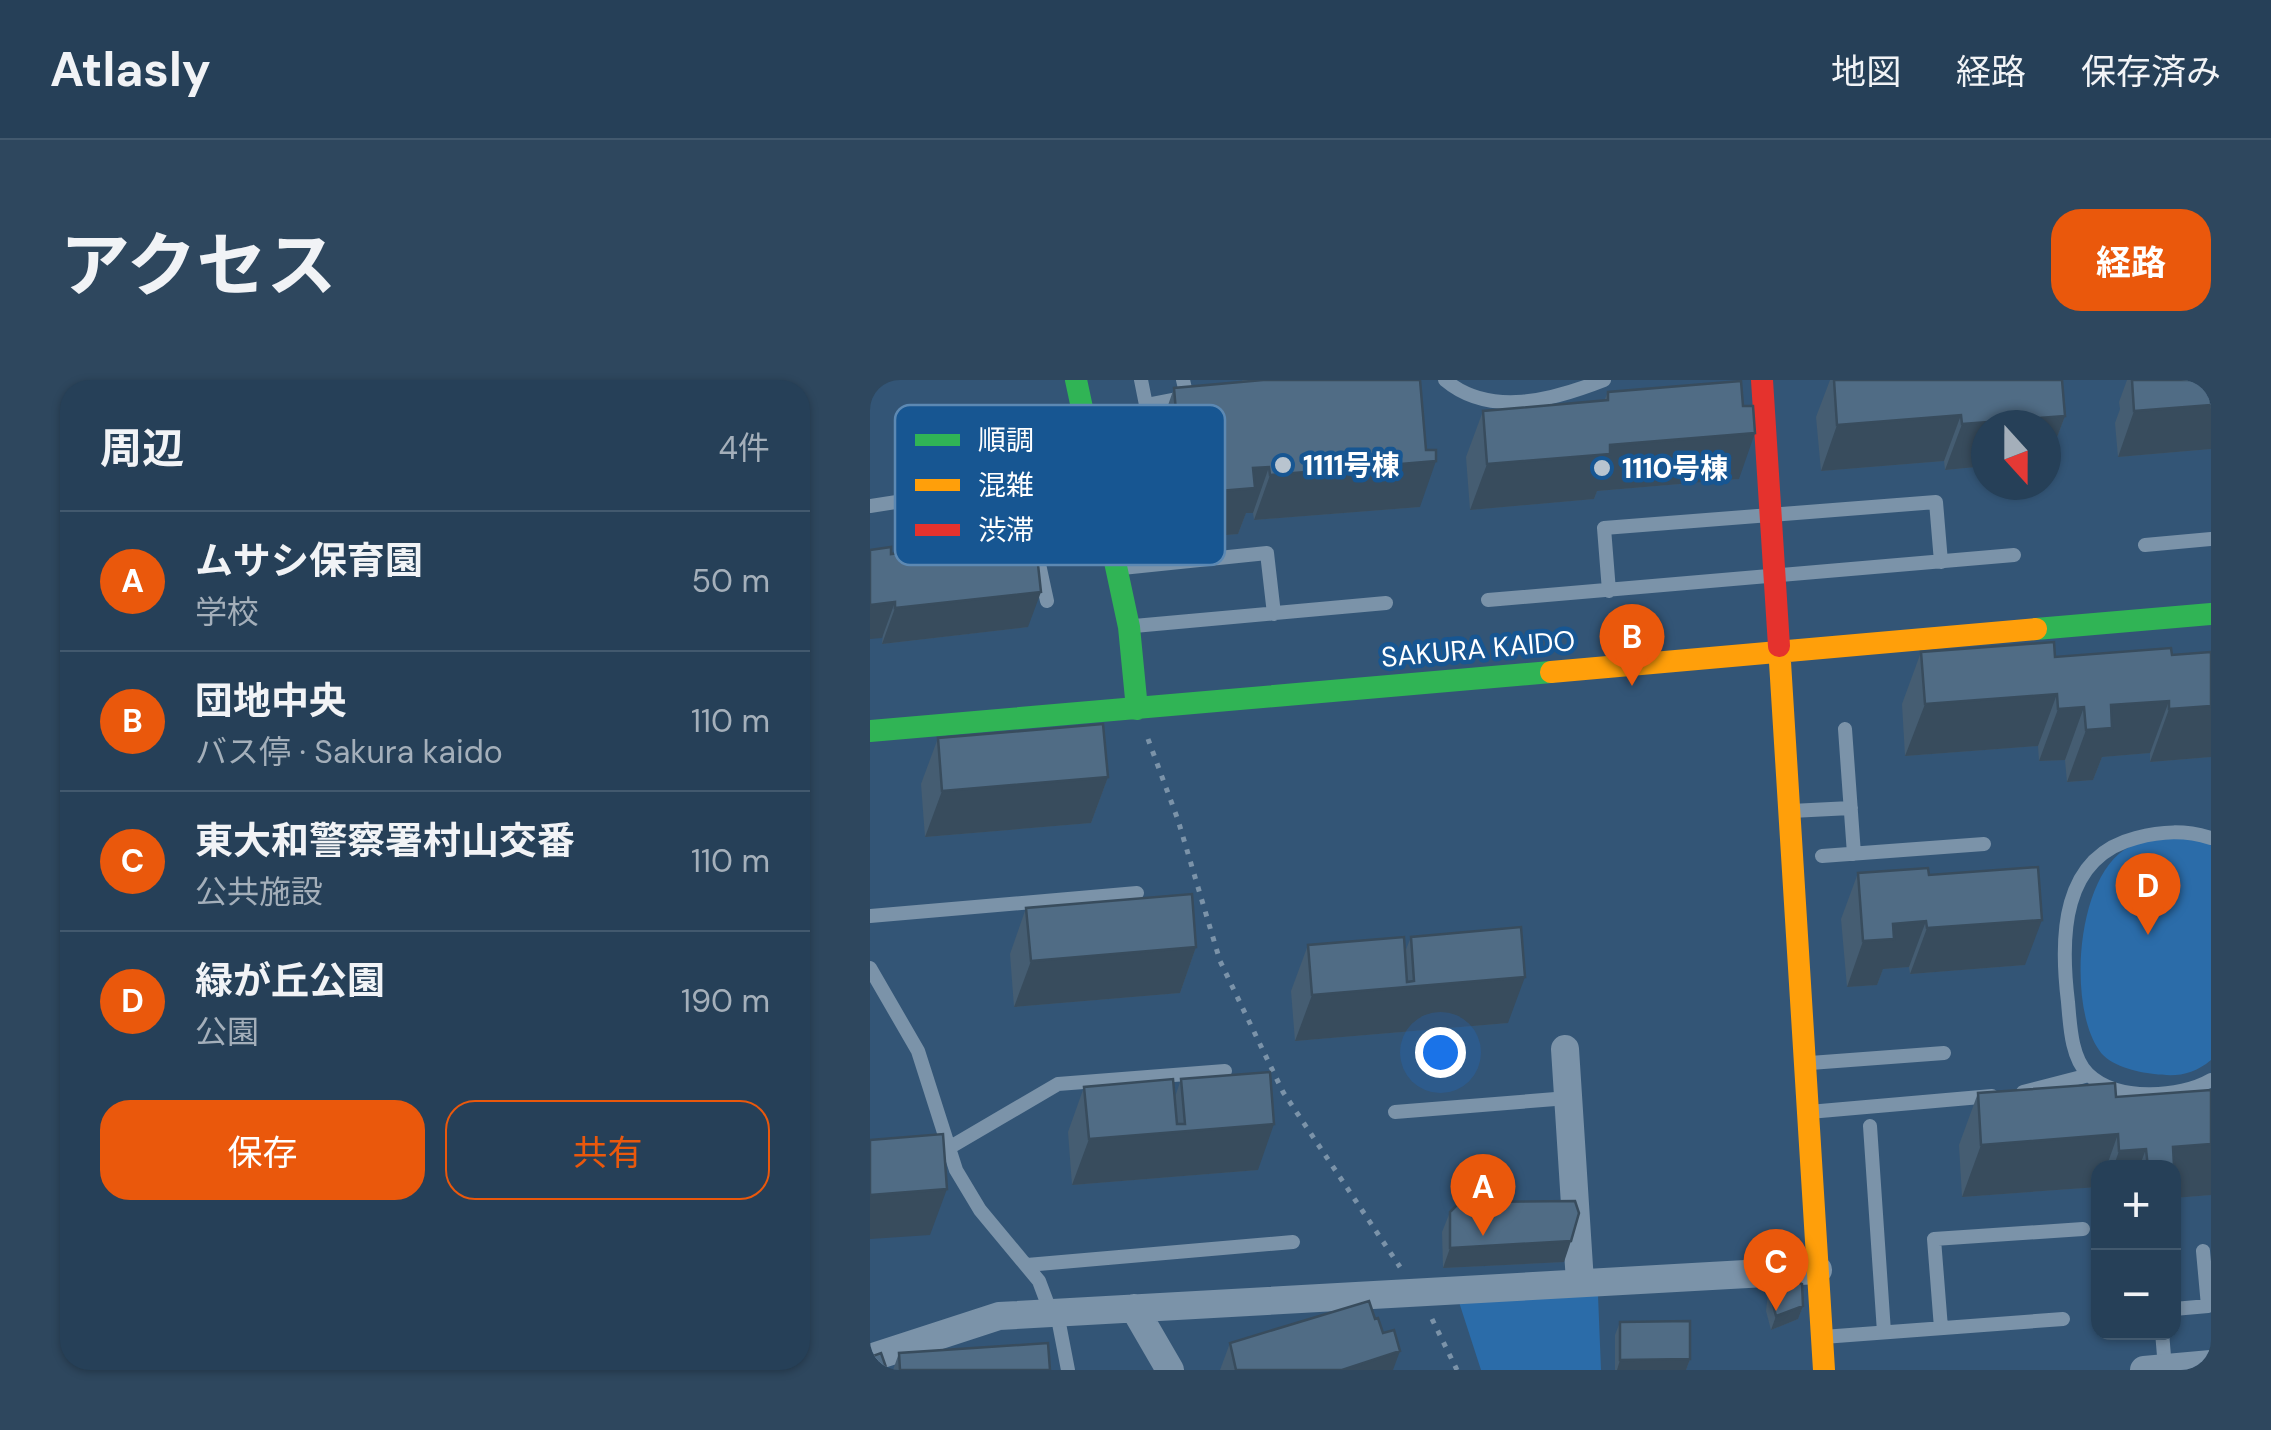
<!DOCTYPE html>
<html lang="ja">
<meta charset="utf-8">
<style>
:root{--surface:#264058;--page:#2e475e;--text:#f1f3f6;--muted:#a4afba;--line:#42596e;--accent:#ea580c}
body{margin:0;font-family:"DM Sans","Noto Sans JP",sans-serif;background:var(--page);color:var(--text)}
.controls{position:absolute;right:30px;bottom:30px;display:grid;overflow:hidden;border-radius:20px;box-shadow:0 2px 8px #0004}
.controls button{width:90px;height:90px;display:grid;place-items:center;padding:0;border:0;border-bottom:2px solid var(--line);background:var(--surface);color:var(--text);font:50px sans-serif}
.compass{position:absolute;left:1101px;top:30px;width:90px;height:90px;border-radius:50%;background:var(--surface);box-shadow:0 2px 8px #0004;rotate:159deg}
.you{position:absolute;left:570px;top:672px;width:35px;height:35px;margin:-25px;border:8px solid #fff;border-radius:50%;background:#1a73e8;box-shadow:0 0 0 15px #1a73e833}
.badge{display:grid;place-items:center;width:65px;height:65px;border-radius:50%;background:var(--accent);color:#fff;font-size:32px;font-weight:700}
.pin{position:absolute;translate:-50% -82px;filter:drop-shadow(0 2px 5px #0008)}
.pin::after{content:'';position:absolute;top:52px;width:35px;height:30px;background:inherit;clip-path:polygon(0 0,100% 0,50% 100%)}
.list{margin:0;padding:0;list-style:none}
h2{display:flex;justify-content:space-between;align-items:center;height:130px;margin:0;padding:0 40px;font-size:42px}
h2 small{font-size:32px;font-weight:400;color:var(--muted)}
.list li{display:grid;grid-template-columns:65px 1fr auto;gap:30px;align-items:center;box-sizing:border-box;height:140px;padding:0 40px;border-top:2px solid var(--line)}
.list b{display:block;font-size:38px;white-space:nowrap}
.list p{margin:0;font-size:32px;white-space:nowrap;color:var(--muted)}
.list em{font-size:32px;font-style:normal;color:var(--muted)}
.actions{display:flex;gap:20px;padding:30px 40px}
.actions a{flex:1;padding:22px 0;border:2px solid var(--accent);border-radius:30px;text-align:center;font-size:35px;color:var(--accent)}
.actions .main{background:var(--accent);color:#fff}
.map{position:relative;flex:none;width:1341px;height:990px;overflow:hidden;border-radius:30px}
header{display:flex;align-items:center;gap:60px;box-sizing:border-box;height:140px;padding:0 50px;background:var(--surface);border-bottom:2px solid var(--line)}
header strong{font-size:48px}
nav{display:flex;gap:55px;margin-inline-start:auto;font-size:35px}
.intro{display:flex;align-items:center;justify-content:space-between;box-sizing:border-box;height:240px;padding:0 60px}
h1{margin:0;font-size:70px}
.button{padding:25px 45px;border-radius:30px;background:var(--accent);color:#fff;font-size:35px;font-weight:700}
main{display:flex;gap:60px;padding:0 60px}
aside{flex:1;background:var(--surface);border-radius:30px;box-shadow:0 2px 8px #0004}
.map>svg:first-child{display:block}
.green{fill:#2b6ca9}
.lines{fill:none;stroke-linecap:round;stroke-linejoin:round}
.path{stroke:#7b93a9;stroke-width:5;stroke-dasharray:5 8;stroke-linecap:butt}
.lane{stroke:#7b93a9;stroke-width:14}
.street{stroke:#7b93a9;stroke-width:28}
.fast{stroke:#30b455;stroke-width:22}
.slow{stroke:#ff9f0a;stroke-width:22}
.jam{stroke:#e5322d;stroke-width:22}
.wall{fill:#455d72}
.shaded-wall{fill:#384c5d}
.building{fill:#506c85;stroke:#384c5d;stroke-width:2.5}
.poi-dot{fill:#b8c4cf;stroke:#175692;stroke-width:4}
.labels{text-anchor:middle;dominant-baseline:central;stroke-width:9;stroke-linejoin:round;paint-order:stroke}
.poi-label{font-size:28px;font-weight:bold;fill:#fff;stroke:#175692;text-anchor:start}
.street-label{font-size:28px;fill:#fff;stroke:#175692}
.key{fill:#175692;stroke:#5d89b3;stroke-width:2.5}
.key-label{font-size:28px;fill:#fff}
</style>
<header>
<strong>Atlasly</strong>
<nav><a>地図</a><a>経路</a><a>保存済み</a></nav>
</header>
<div class="intro"><h1>アクセス</h1><a class="button">経路</a></div>
<main>
<aside>
<h2>周辺<small>4件</small></h2>
<ul class="list">
<li><span class="badge">A</span><div><b>ムサシ保育園</b><p>学校</p></div><em>50 m</em></li>
<li><span class="badge">B</span><div><b>団地中央</b><p>バス停 · Sakura kaido</p></div><em>110 m</em></li>
<li><span class="badge">C</span><div><b>東大和警察署村山交番</b><p>公共施設</p></div><em>110 m</em></li>
<li><span class="badge">D</span><div><b>緑が丘公園</b><p>公園</p></div><em>190 m</em></li>
</ul>
<div class="actions"><a class="main">保存</a><a>共有</a></div>
</aside>
<div class="map">
<svg width="1341" height="990" viewBox="0 0 1341 990">
<rect width="100%" height="100%" fill="#335576"/>
<!-- green -->
<path class="green" d="M1314 455 1341 465V680C1323 695 1307 697 1284 694 1267 692 1239 686 1229 670 1198 626 1206 502 1254 470 1271 459 1295 458 1314 455Z
M728 915 731 990H611L588 919Z"/>
<g class="lines">
<!-- path -->
<path class="path" d="M278 359 308 440 350 581 413 712 530 887
M562 939 587 990"/>
<!-- lane -->
<path class="lane" d="M271 0 276 25 317 17 313 0
M575 0C620 38 683 20 734 0
M150 102 164 161 151 163
M0 126 225 91
M164 161 177 221
M1275 165 1341 159
M252 188 397 173 404 234
M739 211 734 148 1066 122 1071 182
M618 220 1144 175
M264 246 516 223
M975 349 984 474
M921 431 981 428
M1341 458C1315 450 1292 451 1266 458 1191 477 1190 557 1198 622 1200 644 1201 678 1218 694 1247 722 1310 718 1341 700
M952 476 1114 464
M0 536 267 513
M0 588 48 671 86 790 110 830 169 901 181 933
M940 683 1074 673
M1153 712 1219 695
M525 732 698 718
M939 732 1122 716
M1000 746 1014 952
M77 769 188 704 355 691
M157 885 423 862
M1304 929 1338 926 1333 871
M187 933 198 990
M1071 948 1064 859 1213 849
M1292 952 1295 988
M953 957 1193 939"/>
<!-- street -->
<path class="street" d="M695 669 710 902
M264 928 300 990
M0 978 129 936 948 890
M1274 990 1341 984"/>
<!-- fast -->
<path class="fast" d="M206 0 259 247 267 329
M1166 249 1341 234
M0 351 681 292"/>
<!-- slow -->
<path class="slow" d="M909 266 954 990
M681 292 1166 249"/>
<!-- jam -->
<path class="jam" d="M892 0 909 266"/>
</g>
<!-- wall -->
<path class="wall" d="M372 0H550V127L384 140 383 133H376L368 154 296 160 288 54 304 8 373 3Z
M960 0H1192L1195 36 1178 81 1176 82V45H1116V86L1075 90 1074 81 951 91 946 37Z
M1257 0H1341V69L1248 77 1245 43 1250 29 1249 22Z
M738 12 869 99 727 111 724 119 600 130 596 77 613 31 734 21Z
M21 174 158 247 12 264Z
M1051 272 1185 277 1302 275 1341 272V377L1280 382V373L1232 377 1223 400 1197 402 1195 380 1169 381 1168 366 1035 376 1032 324Z
M68 358 238 397 221 443 55 457 51 404Z
M988 493 1059 495 1155 585 1040 594 1039 587 1013 589 1007 605 977 607 971 539Z
M156 528 326 567 310 613 144 627 140 574Z
M541 557 638 643 425 661 421 611 438 565 535 572Z
M311 699 388 790 202 805 198 752 214 707 305 717Z
M1341 710V815L1304 818V788H1228V807L1092 817 1089 765 1108 713 1246 717Z
M580 832 694 882 573 888 572 852Z
M904 892 933 926 928 939 901 950 896 931 899 905Z
M505 939 513 953 523 990H350L360 963Z
M750 942 820 979 816 990H745V955Z
M29 973 180 990H23Z"/>
<!-- shaded-wall -->
<path class="shaded-wall" d="M1341 25V69L1248 77 1264 31Z
M1091 35 1074 81 951 91 967 45Z
M1195 36 1178 81 1176 82V45H1116V86L1075 90 1092 44Z
M885 53 869 99 727 111 724 119 600 130 617 84 740 65Z
M566 81 550 127 384 140 400 95Z
M399 87 383 133H376L368 154 296 160 313 114 383 88Z
M171 212 158 247 12 264 25 228Z
M25 222 12 258 0 259V225Z
M1187 314 1168 366 1035 376 1055 324Z
M1299 321 1280 373 1232 377 1223 400 1197 402 1216 350 1241 325Z
M1341 326V377L1280 382 1299 329Z
M1214 327 1195 380 1169 381 1188 329Z
M238 397 221 443 55 457 72 411Z
M1172 540 1155 585 1040 594 1057 548Z
M1056 541 1039 587 1013 589 1007 605 977 607 993 561 1023 544Z
M326 567 310 613 144 627 161 581Z
M655 597 638 643 425 661 442 615Z
M404 744 388 790 202 805 219 759Z
M1248 754 1236 788H1228V807L1092 817 1111 765Z
M1341 764V815L1304 818V788H1281L1303 767Z
M1276 769 1269 788H1243L1249 771Z
M77 809 60 855 0 859V815Z
M701 861 694 882 573 888 580 868Z
M933 926 928 939 901 950 906 936Z
M530 971 523 990H472Z
M820 979 816 990H747L750 980Z"/>
<!-- building -->
<path class="building" d="M393 0H550L556 70H566V81L400 95 399 87 383 88 385 108 313 114 304 8Z
M964 0H1192L1195 36 1092 44 1091 35 967 45Z
M1262 0H1341V25L1264 31Z
M871 1 873 26H883L885 53 740 65V74L617 84 613 31 738 20V12Z
M165 157 171 212 25 228V222L0 225V170L21 167V174Z
M1184 262 1185 277 1301 268 1302 275 1341 272V326L1299 329V321L1241 325 1242 348 1216 350 1214 327 1188 329 1187 314 1055 324 1051 272Z
M233 344 238 397 72 411 68 358Z
M1168 487 1172 540 1057 548 1056 541 1023 544 1024 559 993 561 988 493 1058 488 1059 495Z
M322 514 326 567 161 581 156 528Z
M651 547 655 597 442 615 438 565 534 557 537 602 544 601 541 557Z
M400 692 404 744 219 759 214 707 303 699 307 744H315L311 699Z
M1245 703 1246 717 1341 710V764L1303 767 1304 786 1281 788H1278L1276 769 1249 771 1248 754 1111 765 1108 713Z
M73 754 77 809 0 815V760Z
M705 821 709 833 701 861 580 868V832L590 822Z
M904 892 932 904 933 926 906 936 901 917Z
M499 921 505 939 508 938 513 953 524 950 530 971 472 990H366L360 963Z
M820 941V979L750 980V942Z
M178 963 180 990H30L29 973Z
M11 973 17 990H0V977Z"/>
<!-- markers -->
<g class="poi-dot">
<circle cx="413" cy="85" r="10"/>
<circle cx="732" cy="88" r="10"/>
</g>
<g class="labels">
<!-- poi labels -->
<g class="poi-label">
<text x="433" y="85">1111号棟</text>
<text x="752" y="88">1110号棟</text>
</g>
<!-- street labels -->
<g class="street-label">
<text transform="translate(608 269) rotate(-5)">SAKURA KAIDO</text>
</g>
</g>
<!-- legend -->
<rect x="25" y="25" width="330" height="160" rx="15" class="key"/>
<rect x="45" y="54" width="45" height="12" fill="#30b455"/>
<rect x="45" y="99" width="45" height="12" fill="#ff9f0a"/>
<rect x="45" y="144" width="45" height="12" fill="#e5322d"/>
<g class="key-label">
<text x="108" y="70">順調</text>
<text x="108" y="115">混雑</text>
<text x="108" y="160">渋滞</text>
</g>
</svg>
<div class="controls">
<button>+</button>
<button>−</button>
</div>
<svg class="compass" viewBox="-18 -18 36 36"><path d="M0-13l5 13h-10z" fill="#e53935"/><path d="M0 13l5-13h-10z" fill="#a4afba"/></svg>
<div class="you"></div>
<div class="pin badge" style="left:613px;top:856px">A</div>
<div class="pin badge" style="left:762px;top:306px">B</div>
<div class="pin badge" style="left:906px;top:931px">C</div>
<div class="pin badge" style="left:1278px;top:555px">D</div>
</div>
</main>
